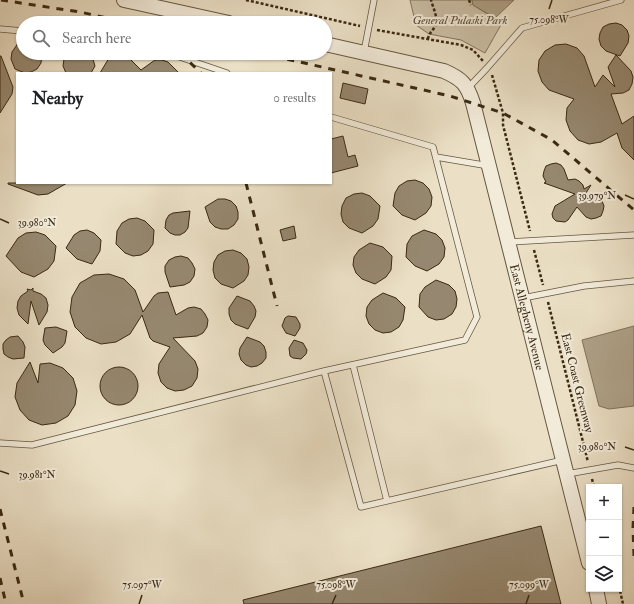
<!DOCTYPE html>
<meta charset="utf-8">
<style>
:root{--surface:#fff;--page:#f6f6f6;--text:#202124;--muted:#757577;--line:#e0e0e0}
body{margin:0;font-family:"IM FELL Double Pica",serif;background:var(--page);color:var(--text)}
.controls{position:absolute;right:12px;bottom:12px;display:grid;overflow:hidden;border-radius:0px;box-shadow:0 1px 3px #0004}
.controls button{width:36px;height:36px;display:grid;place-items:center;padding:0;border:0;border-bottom:1px solid var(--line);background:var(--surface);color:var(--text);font:20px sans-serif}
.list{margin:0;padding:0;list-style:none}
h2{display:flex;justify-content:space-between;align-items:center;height:52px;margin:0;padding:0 16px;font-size:17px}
h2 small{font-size:13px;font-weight:400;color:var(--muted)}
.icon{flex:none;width:22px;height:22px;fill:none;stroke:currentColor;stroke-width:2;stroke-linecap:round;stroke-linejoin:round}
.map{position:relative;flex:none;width:634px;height:604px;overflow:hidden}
.search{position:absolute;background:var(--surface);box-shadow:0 1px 3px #0004;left:16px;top:16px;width:316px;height:44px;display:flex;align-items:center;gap:10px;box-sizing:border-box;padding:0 14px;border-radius:22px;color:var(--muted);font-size:15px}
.panel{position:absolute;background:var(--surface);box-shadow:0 1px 3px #0004;left:16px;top:72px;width:316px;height:112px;border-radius:0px}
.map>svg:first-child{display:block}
.green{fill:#cdc1a8;stroke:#84755e}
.water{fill:#afa289;stroke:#80725a}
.building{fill:#968870;stroke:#3a2913}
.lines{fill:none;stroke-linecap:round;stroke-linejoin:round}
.service-casing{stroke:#665740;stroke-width:7}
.tertiary-casing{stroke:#665740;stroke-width:16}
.path{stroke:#3a2913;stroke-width:2.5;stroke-dasharray:3 2;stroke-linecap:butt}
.service{stroke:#f2ebda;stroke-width:5.5}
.tertiary{stroke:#f2ebda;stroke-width:14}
.rail{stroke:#3a2913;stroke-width:3;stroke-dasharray:7 7;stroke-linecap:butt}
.ticks{fill:none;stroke:#3a2913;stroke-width:1.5}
.labels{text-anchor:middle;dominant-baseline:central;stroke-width:4;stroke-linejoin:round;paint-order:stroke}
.park-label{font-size:12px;font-style:italic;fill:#5f4f38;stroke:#f2ebda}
.street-label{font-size:12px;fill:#3a2913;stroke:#f2ebda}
.ticks-label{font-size:10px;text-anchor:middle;fill:#3a2913;stroke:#f2ebda;stroke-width:4;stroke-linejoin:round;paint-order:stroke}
</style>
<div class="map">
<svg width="634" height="604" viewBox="0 0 634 604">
<rect width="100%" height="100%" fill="#ebe0c6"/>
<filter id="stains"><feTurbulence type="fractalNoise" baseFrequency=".005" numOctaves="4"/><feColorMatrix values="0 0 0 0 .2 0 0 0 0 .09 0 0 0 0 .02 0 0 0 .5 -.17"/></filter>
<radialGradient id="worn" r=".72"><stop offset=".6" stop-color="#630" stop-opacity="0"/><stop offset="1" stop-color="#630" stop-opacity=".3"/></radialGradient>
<!-- green -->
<path class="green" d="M410 0H472L473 5 502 23 485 53 461 40 429 34 416 25Z"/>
<!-- water -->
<path class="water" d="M472 0H514L495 18 473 5Z
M634 326V406L609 409 599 406 582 340Z"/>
<!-- building -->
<path class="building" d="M616 23 622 25 627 30 629 36 628 43 620 56 606 51 601 46 599 39 600 33 603 27 609 24Z
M23 36V53H42L41 63 37 69 31 72 25 73 15 69 11 59 12 52Z
M566 44 577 48 584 56 595 87 603 75 615 87 608 67 616 55 631 71 633 77 632 84 629 90 623 93 611 94 622 124 634 116V160L622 148 617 133 601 142 589 144 578 140 570 131 566 120 567 108 574 99 549 90 542 82 538 71 539 60 545 51 555 45Z
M68 53H88L92 56 95 66 91 73H66L63 66 64 59Z
M122 54 128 57 141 70 155 60H162L168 62 179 73H100L109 58 115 55Z
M0 56H1L13 87 12 94 0 113Z
M343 83 368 89 365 104 340 98Z
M343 136 348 157 355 155 358 166 331 173V139Z
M556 163 561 165 564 169 568 180 575 179 579 181 583 185 584 189 591 185 586 193 587 197 594 196 599 198 602 201 604 206 603 211 601 216 596 218 591 219 586 217 577 207 568 220 565 222 556 221 553 218 552 214 555 206 575 194 544 183 546 182 543 176 544 171 546 166 551 164Z
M415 180 423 183 429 189 432 197 431 206 426 213 415 220 402 215 393 206 395 193 399 186 407 181Z
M8 183H67L48 194 38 195 8 184Z
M362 193 370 196 380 206 378 219 373 226 362 233 349 228 343 222 341 214 342 206 346 198 354 194Z
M218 199H225L231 201 236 206 238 212V219L234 225 228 229H221L215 227 210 222 205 207Z
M190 211 188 228 185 232 180 235H175L170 233 165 228 166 220 169 215 173 213Z
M137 218 145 221 154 230 153 244 148 251 141 255 133 256 125 253 116 244 117 231 122 223 129 219Z
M294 226 296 238 283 241 280 230Z
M87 230 94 233 101 240 100 251 92 264 77 259 66 248 74 235 80 231Z
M424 230 436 234 442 240 445 248 444 257 439 264 427 271 415 266 406 257 407 244 412 236Z
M36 232 45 235 56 246 54 261 48 269 34 277 21 272 6 256 18 238 26 233Z
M370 243 383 247 392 256 391 270 386 277 375 284 362 279 356 273 353 265 354 257 359 250Z
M233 250 241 253 247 259 249 267 248 275 244 281 233 288 221 284 215 278 213 270 214 262 218 255 225 251Z
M181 256 188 258 192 263 195 269 194 276 190 282 184 285 170 287 165 272V266L169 260 175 257Z
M109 274 124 279 135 290 143 312 154 296 158 293 168 292 176 315 188 308 194 307 201 309 205 314 208 320 207 327 203 333 197 336 173 338 195 361 198 369 197 378 192 386 184 390 175 391 167 388 161 382 158 373 159 364 170 347 153 341 150 338 142 315 130 334 116 342 101 344 86 338 75 327 70 312 72 297 80 283 94 275Z
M436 280 449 285 455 291 457 299 456 307 452 314 444 319 436 320 428 317 419 307 420 294 425 287Z
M33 288V291L41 294 46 298 48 305 47 312 39 325 31 301 28 324 19 315 17 308 18 301 21 296 28 291 27 289 31 290Z
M383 293 396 298 405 307 403 320 399 327 391 332 383 333 375 330 369 324 366 316 367 307 372 300Z
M237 296 250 301 254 306 256 311 255 317 248 329 235 324 231 320 229 314V308Z
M288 316 296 317 300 324V328L295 336 286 333 282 326 285 318Z
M56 327 67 331 65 343 62 347 53 353 45 345 43 340 45 328Z
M18 336 23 342 25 347 24 358 13 359 8 357 4 354 3 349V344L6 340 10 337Z
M247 337 260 342 264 346 266 352V358L262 363 257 366 251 367 246 365 241 360 239 354 240 348Z
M294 340 303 343 307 350 306 354 301 359 293 358 290 356 289 348Z
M30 362 38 383 40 364 50 363 63 368 73 378 77 391 75 405 68 416 56 423 42 425 29 420 20 410 15 397 17 383Z
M100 386a19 19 0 1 1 38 0a19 19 0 1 1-38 0Z
M541 526 561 604H244L243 600Z"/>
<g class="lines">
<defs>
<path id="service" d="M0 29 23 31
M364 52 374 0
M168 53 227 73
M468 88 487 68 522 28 621 0
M436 157 489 166
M509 242 634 235
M523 298 584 286 634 281
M353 365 387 501
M324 371 361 507 563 460
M0 443 32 445 324 371 465 340 477 317 433 147 331 117
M567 474 618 465 634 468"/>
<g id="tertiary">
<path d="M124 0 229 23"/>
<path id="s1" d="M325 44 444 71C462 79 467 84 473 103L589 563"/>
<path d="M596 589 599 604"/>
</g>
</defs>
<!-- service casing -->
<use href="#service" class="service-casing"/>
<!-- tertiary casing -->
<use href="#tertiary" class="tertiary-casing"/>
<!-- path -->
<path class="path" d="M246 0 360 26
M469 0 471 5
M377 30 461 45 473 50 483 61
M428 39C429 33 431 33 434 28 440 21 433 8 431 0
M492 75 503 113V125L530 231
M534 250 543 285
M548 302 588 462
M592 479 594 487
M619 586 623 604"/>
<!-- service -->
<use href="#service" class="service"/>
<!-- tertiary -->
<use href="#tertiary" class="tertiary"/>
<!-- rail -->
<path class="rail" d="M1 0 80 12 130 23
M180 53 201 73
M260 53 450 96 503 113 552 140 634 210
M246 183 277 306
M634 507 633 528 634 556
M0 509 24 604
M0 578 6 604"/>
</g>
<!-- ticks -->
<path class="ticks" d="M549 9 552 0M625 195 634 199M0 219 9 223M625 447 634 450M0 471 9 474M139 604 142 595M332 604 336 595M526 604 529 595"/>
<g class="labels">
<!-- park labels -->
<g class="park-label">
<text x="460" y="20">General Pulaski Park</text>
</g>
<!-- street labels -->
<g class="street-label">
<text stroke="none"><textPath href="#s1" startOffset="388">East Allegheny Avenue</textPath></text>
<text transform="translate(577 383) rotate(76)">East Coast Greenway</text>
</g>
</g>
<g class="ticks-label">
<text x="549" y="23">75.098°W</text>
<text x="597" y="199">39.979°N</text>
<text x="37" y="226">39.980°N</text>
<text x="597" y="450">39.980°N</text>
<text x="37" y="478">39.981°N</text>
<text x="142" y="588">75.097°W</text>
<text x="336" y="588">75.098°W</text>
<text x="529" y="588">75.099°W</text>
</g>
<rect width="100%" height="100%" filter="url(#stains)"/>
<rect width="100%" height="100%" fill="url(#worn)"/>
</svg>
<div class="controls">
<button>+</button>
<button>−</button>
<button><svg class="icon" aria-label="layers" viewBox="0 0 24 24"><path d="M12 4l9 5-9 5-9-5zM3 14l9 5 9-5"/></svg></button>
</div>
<div class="search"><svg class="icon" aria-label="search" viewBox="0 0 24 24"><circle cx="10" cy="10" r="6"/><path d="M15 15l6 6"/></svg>Search here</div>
<section class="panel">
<h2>Nearby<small>0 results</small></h2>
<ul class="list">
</ul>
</section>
</div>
